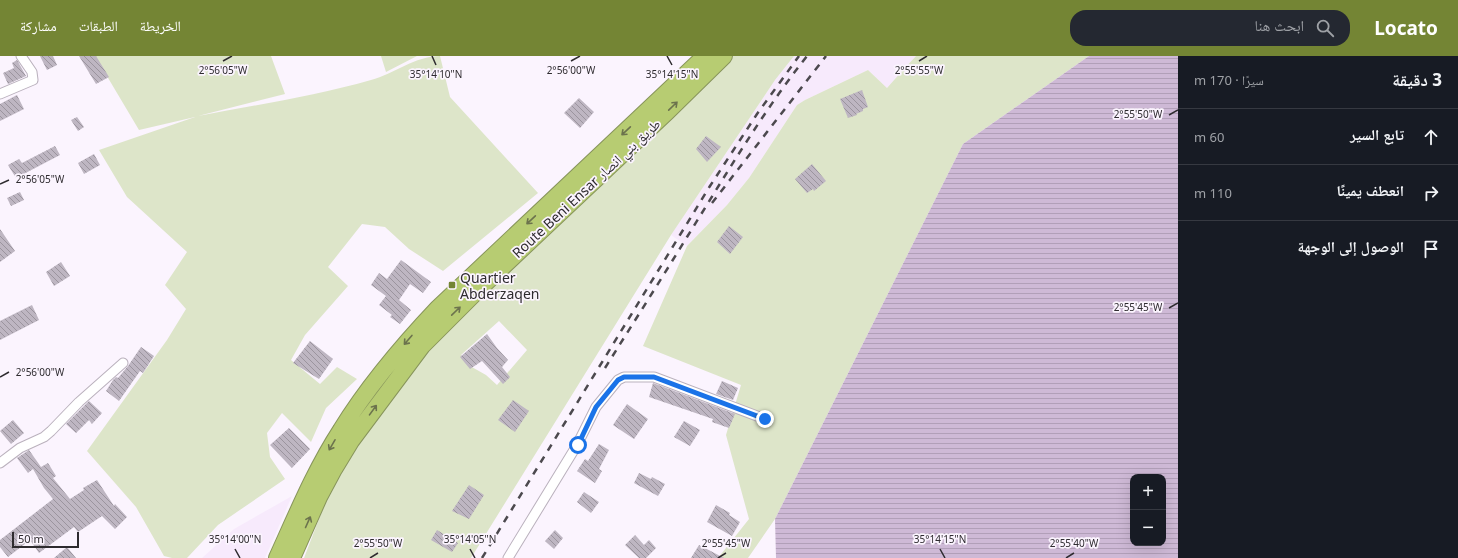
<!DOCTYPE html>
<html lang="ar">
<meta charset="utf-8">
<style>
:root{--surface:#171b24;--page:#242831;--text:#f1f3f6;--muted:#9ea1a6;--line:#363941;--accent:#748534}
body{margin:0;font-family:"Noto Sans","Noto Naskh Arabic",sans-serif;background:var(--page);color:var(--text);direction:rtl}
.controls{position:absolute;right:12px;bottom:12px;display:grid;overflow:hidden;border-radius:8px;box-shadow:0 4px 16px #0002}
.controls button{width:36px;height:36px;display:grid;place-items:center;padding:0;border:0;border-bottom:1px solid var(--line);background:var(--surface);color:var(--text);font:20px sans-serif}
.scale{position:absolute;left:12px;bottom:10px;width:67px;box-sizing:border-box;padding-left:4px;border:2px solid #2e2b2f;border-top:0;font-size:11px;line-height:14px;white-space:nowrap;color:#2e2b2f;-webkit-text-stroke:3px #fbf4fe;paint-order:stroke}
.stop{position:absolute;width:12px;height:12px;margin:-9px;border:3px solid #1a73e8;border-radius:50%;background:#fff}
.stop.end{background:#1a73e8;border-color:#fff;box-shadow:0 1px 4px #0008}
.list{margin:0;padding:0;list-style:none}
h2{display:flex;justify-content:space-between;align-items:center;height:52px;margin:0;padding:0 16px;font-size:17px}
h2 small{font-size:13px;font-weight:400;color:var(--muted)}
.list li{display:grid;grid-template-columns:26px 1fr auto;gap:12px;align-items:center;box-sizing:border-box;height:56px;padding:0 16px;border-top:1px solid var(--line)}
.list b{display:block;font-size:15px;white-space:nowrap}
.list em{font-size:13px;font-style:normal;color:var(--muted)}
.icon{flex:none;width:22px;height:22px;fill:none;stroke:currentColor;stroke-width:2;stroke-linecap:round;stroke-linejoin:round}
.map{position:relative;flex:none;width:1178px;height:502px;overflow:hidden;direction:ltr}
header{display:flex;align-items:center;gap:24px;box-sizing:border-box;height:56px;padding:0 20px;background:var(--accent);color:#fff}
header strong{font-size:19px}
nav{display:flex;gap:22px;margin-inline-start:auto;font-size:14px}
.search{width:280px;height:36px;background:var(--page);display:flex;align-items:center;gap:10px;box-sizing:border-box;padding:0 14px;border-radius:16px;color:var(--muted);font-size:15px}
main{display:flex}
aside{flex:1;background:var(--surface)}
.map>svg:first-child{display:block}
.built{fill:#f7eafc}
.green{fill:#dde5c9;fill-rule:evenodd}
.water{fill:url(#water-rules);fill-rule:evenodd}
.building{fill:url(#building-back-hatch)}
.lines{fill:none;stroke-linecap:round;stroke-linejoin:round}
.street-casing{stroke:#bab1bd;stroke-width:11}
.highway-casing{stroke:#87945b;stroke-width:18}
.street{stroke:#fff;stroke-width:9}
.highway{stroke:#b7cc72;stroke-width:16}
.rail{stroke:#4c494e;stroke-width:2.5;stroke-dasharray:7 7;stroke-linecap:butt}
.oneway{stroke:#6c734d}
.route{stroke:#1a73e8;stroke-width:5}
.ticks{fill:none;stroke:#2e2b2f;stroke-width:1.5}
.poi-dot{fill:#748534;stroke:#fbf4fe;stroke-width:1.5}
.labels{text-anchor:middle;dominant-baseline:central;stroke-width:3.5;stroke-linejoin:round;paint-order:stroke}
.street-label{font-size:14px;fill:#2e2b2f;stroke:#fbf4fe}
.poi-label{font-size:14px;fill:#2e2b2f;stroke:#fbf4fe;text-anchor:start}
.ticks-label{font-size:10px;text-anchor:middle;fill:#2e2b2f;stroke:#fbf4fe;stroke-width:3.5;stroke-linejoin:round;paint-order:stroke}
</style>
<header>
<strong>Locato</strong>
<div class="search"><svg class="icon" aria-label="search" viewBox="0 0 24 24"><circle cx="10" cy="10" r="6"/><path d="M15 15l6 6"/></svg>ابحث هنا</div>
<nav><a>الخريطة</a><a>الطبقات</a><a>مشاركة</a></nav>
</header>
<main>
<aside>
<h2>3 دقيقة<small>سيرًا · 170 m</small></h2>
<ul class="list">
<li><svg class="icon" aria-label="ahead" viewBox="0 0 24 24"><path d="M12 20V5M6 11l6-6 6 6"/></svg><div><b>تابع السير</b></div><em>60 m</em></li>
<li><svg class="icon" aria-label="right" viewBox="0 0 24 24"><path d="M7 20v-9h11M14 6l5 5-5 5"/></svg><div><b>انعطف يمينًا</b></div><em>110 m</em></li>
<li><svg class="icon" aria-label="arrive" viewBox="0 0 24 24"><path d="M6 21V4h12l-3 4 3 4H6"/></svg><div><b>الوصول إلى الوجهة</b></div></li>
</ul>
</aside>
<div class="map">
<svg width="1178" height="502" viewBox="0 0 1178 502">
<defs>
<pattern id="water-rules" width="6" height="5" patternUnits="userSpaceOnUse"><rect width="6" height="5" fill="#ceb9d6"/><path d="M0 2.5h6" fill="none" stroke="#b19fb8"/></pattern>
<pattern id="building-back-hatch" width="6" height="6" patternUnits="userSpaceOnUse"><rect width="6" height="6" fill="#beb6c2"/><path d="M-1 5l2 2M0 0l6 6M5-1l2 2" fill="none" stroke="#9b949e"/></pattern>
</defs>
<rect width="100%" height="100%" fill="#fbf4fe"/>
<!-- built -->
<path class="built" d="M794 0H916L902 15 887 32 868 14 805 44 797 49 749 122 727 149 687 190 671 179 775 24Z
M292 440 265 502H202L234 473Z"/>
<!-- green -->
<path class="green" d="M95 0H271L285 38 198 60C256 49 315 40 371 24 394 18 415 0 440 0L450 41 538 137 443 215 409 193 385 171 362 168 328 211 348 230 305 279 291 304 320 328 337 311 357 323 326 352 311 386 282 357 267 377 270 401 285 423 218 469 187 502H172L164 500 136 451 87 395 167 284 186 253 165 229 187 196 127 141 99 94 195 61 139 74Z
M381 0H417L386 16Z
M731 0H794L775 24 671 179 471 502H304L337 416 422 298ZM499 265 527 294 497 329 486 319 470 310 461 299Z
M916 0H1089L963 88 775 463 748 502H718L749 463 726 379 741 329 643 290 687 190 727 149 749 122 797 49 805 44 868 14 887 32 902 15Z"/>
<!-- water -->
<path class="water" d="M1089 0H1178V502H776L775 463 963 88ZM1133 421H1163V487H1133Z"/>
<!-- building -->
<path class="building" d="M40 0H53L57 9 47 14Z
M79 0H96L109 21 96 28Z
M17 4 26 20 8 28 3 17 14 12 12 7Z
M862 34 868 51 863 53V55L856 58 857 59 848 62 840 43Z
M17 39 24 53 0 65V48Z
M579 42 594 56 580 72 564 57Z
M77 61 84 71 78 75 71 64Z
M706 80 721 91 707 106 696 93Z
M55 90 60 99 16 122 8 109 19 103 22 107Z
M94 98 100 109 84 118 78 107Z
M812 108 826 125 814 135 813 133 807 137 795 123Z
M20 136 24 144 11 150 7 142Z
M729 170 743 181 730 198 717 186Z
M0 173 15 195 0 206Z
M401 204 431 226 423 237 410 228 399 244 411 254 400 268 390 261 392 259 379 249 386 240 371 229 379 217 387 223Z
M61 206 70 220 54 230 46 216Z
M32 249 39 264 0 284V265Z
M487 278 497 292 508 304 502 311 510 321 503 328 482 305 470 313 460 301Z
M310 285 333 303 319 323 293 307Z
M141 291 154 300 143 317 140 315 119 345 106 335 113 324 116 321 118 322 128 310Z
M722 325 738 332 733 344 716 338Z
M653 327 735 358 729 372 712 366 713 363 649 341Z
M513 344 529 355 515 376 498 364Z
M89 345 102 357 92 368 89 364 76 377 66 368Z
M627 348 648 363 634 383 613 369Z
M13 364 24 377 11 388 0 375Z
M684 365 700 374 690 390 674 381Z
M289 372 310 393 292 412 270 389Z
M599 388 609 394 599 413 602 415 595 427 577 415 585 403 588 405Z
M29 394 41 411 48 407 56 420 53 422 70 443 84 434 83 432 97 424 114 450 115 448 127 461 115 473 102 460 78 476 74 471 39 497 30 484 8 501 0 491V484L53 443 44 432 33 413 28 417 17 402Z
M639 417 651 423 652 421 665 428 658 440 634 427Z
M469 429 484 439 469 463 452 455Z
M584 436 599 446 591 457 577 446Z
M716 449 730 457 729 459 740 466 732 480 707 466Z
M437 474 458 487 452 496 431 484Z
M555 474 563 482 554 493 545 485Z
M635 479 644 489 649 484 656 492 646 502H639L625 489Z
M699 489 724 502H691Z
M67 491 76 502H54Z"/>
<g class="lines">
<defs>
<path id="street" d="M0 38 33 24 32 16 21 0
M0 407 20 392 44 381 51 375 79 346 123 307
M508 502 577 389 596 351 618 324 624 321H654L765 363"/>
<path id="highway" d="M277 502C297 458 315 414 341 374 368 330 403 289 438 252L705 0
M292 502 319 441 334 413 351 385 422 290 476 236 667 56 724 0"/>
</defs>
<!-- street casing -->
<use href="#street" class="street-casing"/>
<!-- highway casing -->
<use href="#highway" class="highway-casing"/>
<!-- street -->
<use href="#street" class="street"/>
<!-- highway -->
<use href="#highway" class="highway"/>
<!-- rail -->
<path class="rail" d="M712 147 826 0
M605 312C632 269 660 225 687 181 725 120 762 57 807 0
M482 502 710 130 757 58 799 0"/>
</g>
<!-- one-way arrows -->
<defs><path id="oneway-shaft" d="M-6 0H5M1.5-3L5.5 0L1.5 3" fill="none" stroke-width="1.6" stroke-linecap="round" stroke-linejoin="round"/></defs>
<g class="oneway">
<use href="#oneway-shaft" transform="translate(673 50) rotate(-44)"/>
<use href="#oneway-shaft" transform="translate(626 75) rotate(137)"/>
<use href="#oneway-shaft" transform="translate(531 164) rotate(137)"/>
<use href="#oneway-shaft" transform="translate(456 255) rotate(-44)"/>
<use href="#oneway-shaft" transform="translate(408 284) rotate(131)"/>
<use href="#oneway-shaft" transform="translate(373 354) rotate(-54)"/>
<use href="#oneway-shaft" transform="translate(332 389) rotate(120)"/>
<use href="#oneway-shaft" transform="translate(308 466) rotate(-66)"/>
</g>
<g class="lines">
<!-- route -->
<path class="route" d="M578 389 596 351 618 324 624 321H654L765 363"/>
</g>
<!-- ticks -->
<path class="ticks" d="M432 0 436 9M667 0 672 9M223 5 232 0M571 5 580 0M919 5 927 0M1169 59 1178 54M0 128 9 124M1169 252 1178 247M0 321 9 316M235 493 240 502M470 493 475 502M940 493 945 502M370 502 378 497M718 502 726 497M1066 502 1074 497"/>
<!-- markers -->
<rect class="poi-dot" x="448" y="225" width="8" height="8" rx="2"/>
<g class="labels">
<!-- street labels -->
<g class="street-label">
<text transform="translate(586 132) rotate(-43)">Route Beni Ensar طريق بني انصار</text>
</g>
<!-- poi labels -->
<g class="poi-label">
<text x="460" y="221">Quartier<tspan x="460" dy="16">Abderzaqen</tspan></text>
</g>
</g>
<g class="ticks-label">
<text x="223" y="18">2°56'05"W</text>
<text x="571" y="18">2°56'00"W</text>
<text x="919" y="18">2°55'55"W</text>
<text x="436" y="22">35°14'10"N</text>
<text x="672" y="22">35°14'15"N</text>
<text x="1138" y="62">2°55'50"W</text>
<text x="40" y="127">2°56'05"W</text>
<text x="1138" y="255">2°55'45"W</text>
<text x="40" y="320">2°56'00"W</text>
<text x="235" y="487">35°14'00"N</text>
<text x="470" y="487">35°14'05"N</text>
<text x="940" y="487">35°14'15"N</text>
<text x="378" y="491">2°55'50"W</text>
<text x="726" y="491">2°55'45"W</text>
<text x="1074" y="491">2°55'40"W</text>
</g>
</svg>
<div class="controls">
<button>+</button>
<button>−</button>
</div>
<div class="scale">50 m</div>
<div class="stop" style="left:578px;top:389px"></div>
<div class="stop end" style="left:765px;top:363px"></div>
</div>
</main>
